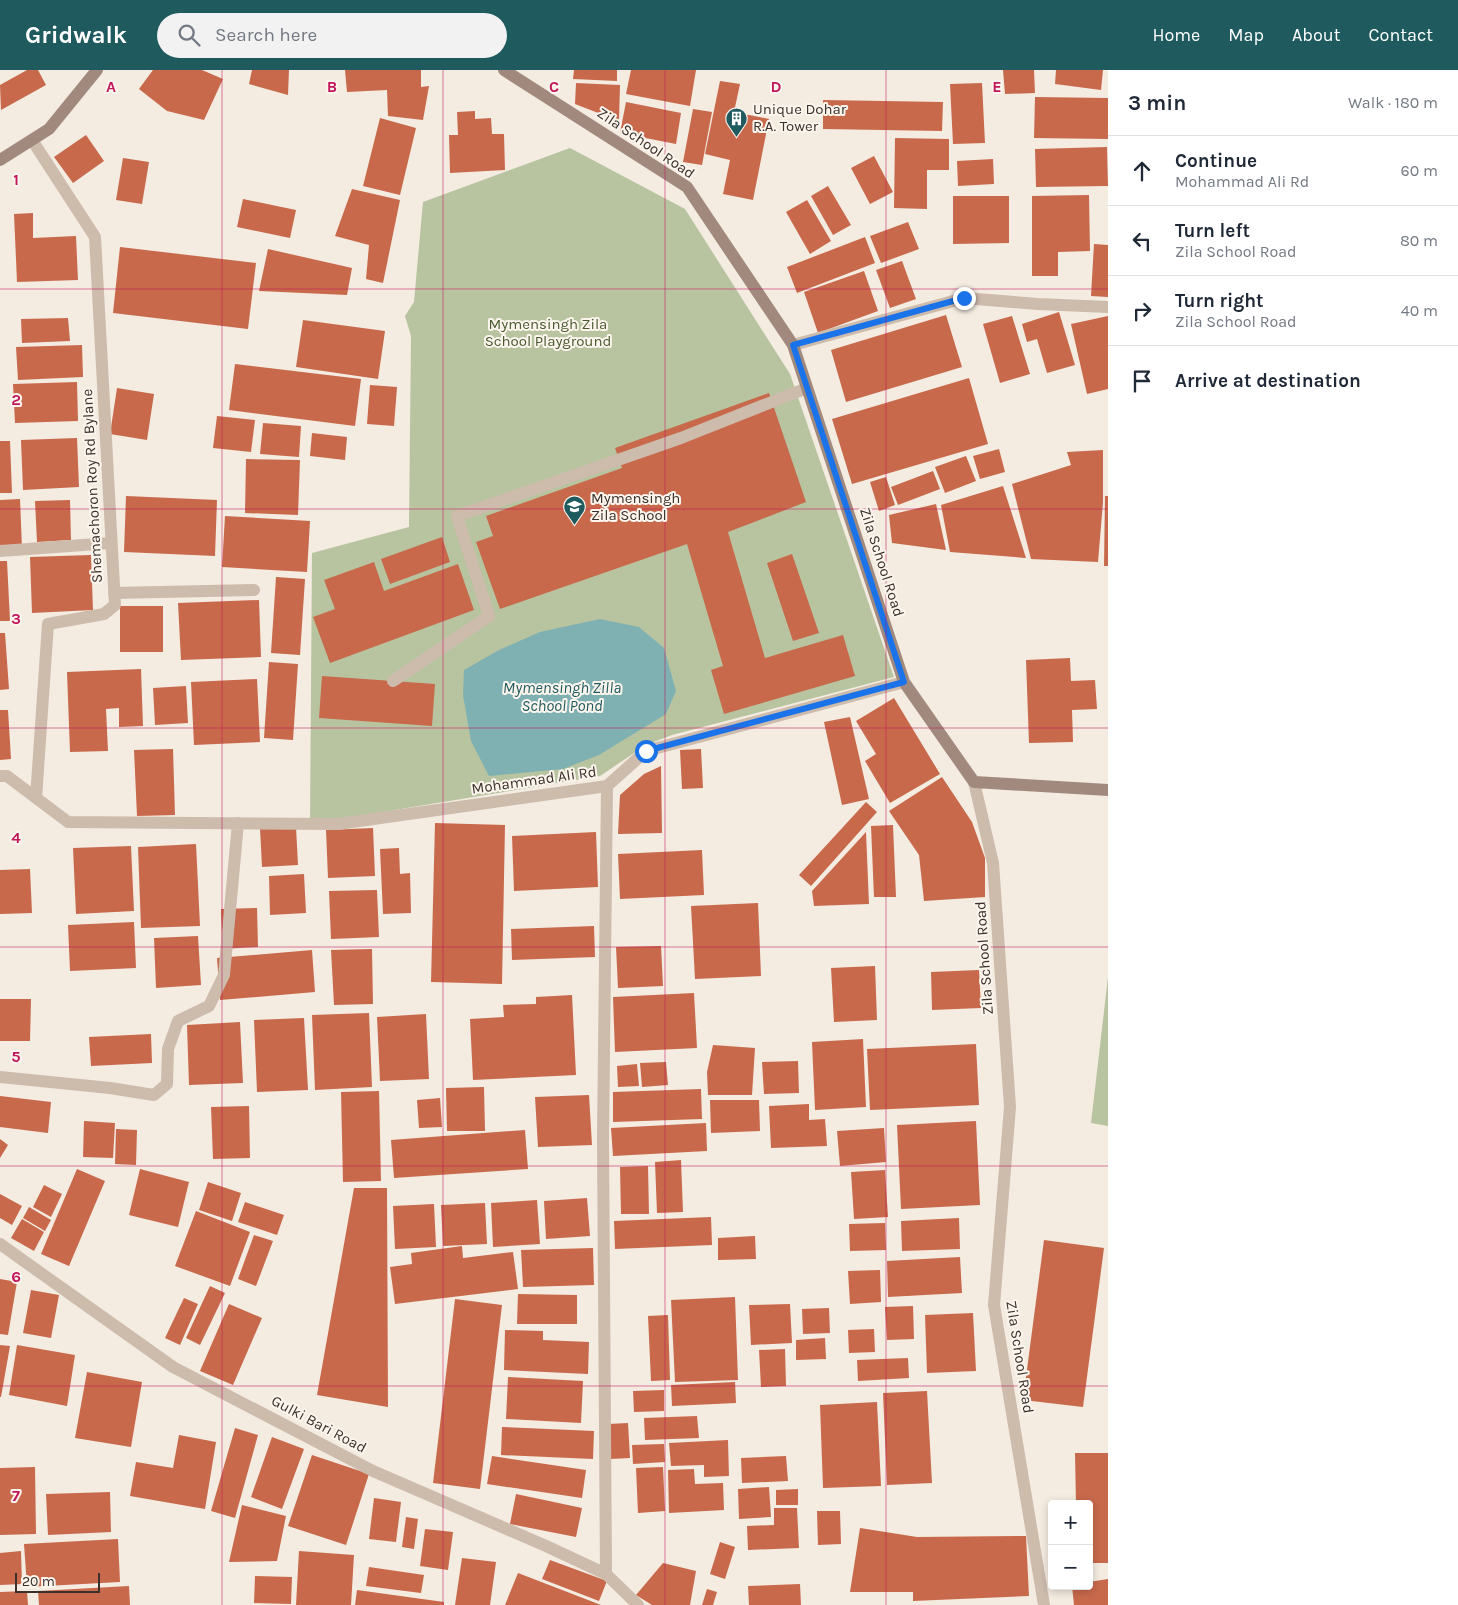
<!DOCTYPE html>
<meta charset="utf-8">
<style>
:root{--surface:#fff;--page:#f2f2f3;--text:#1f2937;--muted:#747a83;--line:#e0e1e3;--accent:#1f5a5e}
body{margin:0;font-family:Karla,sans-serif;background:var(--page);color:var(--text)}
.controls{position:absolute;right:15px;bottom:15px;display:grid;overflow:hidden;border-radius:5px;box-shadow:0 2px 8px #0003}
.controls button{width:45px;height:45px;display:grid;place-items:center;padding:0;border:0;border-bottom:1px solid var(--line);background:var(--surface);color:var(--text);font:25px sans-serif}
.scale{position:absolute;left:15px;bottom:12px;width:85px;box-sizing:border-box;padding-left:5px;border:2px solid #3b302b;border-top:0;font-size:14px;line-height:18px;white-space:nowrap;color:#3b302b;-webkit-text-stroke:4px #fbf5ee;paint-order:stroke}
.stop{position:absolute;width:15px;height:15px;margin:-11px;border:4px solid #1a73e8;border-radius:50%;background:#fff}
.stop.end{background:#1a73e8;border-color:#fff;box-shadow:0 1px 5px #0008}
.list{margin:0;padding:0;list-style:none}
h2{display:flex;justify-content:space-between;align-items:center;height:65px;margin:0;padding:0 20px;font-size:21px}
h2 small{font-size:16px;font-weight:400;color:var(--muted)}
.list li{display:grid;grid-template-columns:32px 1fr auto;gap:15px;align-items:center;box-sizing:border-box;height:70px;padding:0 20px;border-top:1px solid var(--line)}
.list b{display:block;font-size:19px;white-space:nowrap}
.list p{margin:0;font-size:16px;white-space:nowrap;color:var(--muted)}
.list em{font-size:16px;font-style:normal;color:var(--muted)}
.icon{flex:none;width:28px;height:28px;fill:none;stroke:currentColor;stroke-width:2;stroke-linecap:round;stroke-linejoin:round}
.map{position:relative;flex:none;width:1108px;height:1535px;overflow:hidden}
header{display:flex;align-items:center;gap:30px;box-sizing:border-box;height:70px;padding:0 25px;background:var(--accent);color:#fff}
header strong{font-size:24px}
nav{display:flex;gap:28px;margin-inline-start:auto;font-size:18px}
.search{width:350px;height:45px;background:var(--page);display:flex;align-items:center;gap:12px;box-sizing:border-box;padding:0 18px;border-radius:28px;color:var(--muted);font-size:19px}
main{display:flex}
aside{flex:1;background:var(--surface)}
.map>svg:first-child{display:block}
.green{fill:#b8c4a0}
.water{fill:#7fb0b2}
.building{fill:#c8694b}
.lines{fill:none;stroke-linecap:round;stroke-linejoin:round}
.service{stroke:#cdbbac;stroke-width:12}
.minor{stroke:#cdbbac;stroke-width:12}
.tertiary{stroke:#cdbbac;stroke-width:12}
.secondary{stroke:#a18a7d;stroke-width:12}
.route{stroke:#1a73e8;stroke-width:6}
.grid{fill:none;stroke:#c2185b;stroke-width:1;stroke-opacity:0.55}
.labels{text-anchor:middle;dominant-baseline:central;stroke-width:4;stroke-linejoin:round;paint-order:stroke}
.poi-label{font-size:15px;fill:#3b302b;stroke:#fbf5ee;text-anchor:start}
.street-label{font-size:15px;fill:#3b302b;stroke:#fbf5ee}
.park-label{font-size:15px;fill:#4a5a2e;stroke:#fbf5ee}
.water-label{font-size:16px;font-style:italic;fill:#1f5a5e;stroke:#fbf5ee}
.grid-label{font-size:16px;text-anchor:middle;font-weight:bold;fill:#c2185b;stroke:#fbf5ee;stroke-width:4;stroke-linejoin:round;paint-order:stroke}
</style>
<header>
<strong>Gridwalk</strong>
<div class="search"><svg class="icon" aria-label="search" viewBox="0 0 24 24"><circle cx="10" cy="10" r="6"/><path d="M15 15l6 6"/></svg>Search here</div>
<nav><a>Home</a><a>Map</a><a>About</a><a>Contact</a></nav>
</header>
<main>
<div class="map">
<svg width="1108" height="1535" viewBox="0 0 1108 1535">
<rect width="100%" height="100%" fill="#f4ebe1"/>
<!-- green -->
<path class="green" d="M570 78 685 139 790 304 894 607 672 665 646 675 600 706 310 754 312 483 409 457 411 266 405 246 414 232 423 132Z
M1108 907V1056L1091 1053Z"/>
<!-- water -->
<path class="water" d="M600 549 639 557 664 578 676 621 666 644 599 685 563 699 489 706 471 671 463 625 464 600 499 580 540 562Z"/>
<!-- building -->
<path class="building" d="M27 0H38L46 15 1 40 0 15Z
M153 0H202L223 9 204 50 167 41 139 19Z
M252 0H289L288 25 249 14Z
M345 0H421V17L429 16 423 50 388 46 387 20 347 22Z
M574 0H617V11L573 9Z
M631 0H696L690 36 626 24Z
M1003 0H1034L1035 23 1005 24Z
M1056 0H1103L1101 20 1055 14Z
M720 11 740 14 734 42 769 49 753 130 723 124 730 90 705 84Z
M576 13 620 15 619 51 575 34Z
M982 13 985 73 953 74 950 14Z
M1035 27 1108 28V69L1034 68Z
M823 30 943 32 942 61 823 59Z
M626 32 681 43 676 74 620 63Z
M693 39 712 42 702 95 683 92Z
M475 41V49L491 48 492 64H504L505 100 450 103 449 65H458L457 42Z
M380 48 416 58 400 125 363 116Z
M86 65 104 91 73 113 54 87Z
M895 68 949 69V100H927V139L894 138Z
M1107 77 1108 116 1036 117 1035 79Z
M874 86 893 122 870 134 851 98Z
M123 88 149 92 142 134 116 130Z
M993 89 994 114 958 116 957 91Z
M828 116 851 155 833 165 811 126Z
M352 119 400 130 383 213 366 209 369 175 335 166Z
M1089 125 1090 181 1058 182V206H1032V126Z
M953 126H1009V173L953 174Z
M243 129 296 140 290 168 237 157Z
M807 130 831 171 810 184 786 142Z
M33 143V168L76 166 78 210 17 212 14 144Z
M908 152 919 179 881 193 870 166Z
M865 167 875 193 797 223 787 197Z
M1094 174 1108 175V227L1091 226Z
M120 177 256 193 248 259 113 243Z
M268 179 352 198 347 225 259 221Z
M902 191 916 229 890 238 876 200Z
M864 201 878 241 818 263 804 222Z
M1059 242 1075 295 1047 303 1037 269 1027 272 1022 254Z
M946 245 962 297 846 332 831 280Z
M1012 246 1030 304 1000 313 983 254Z
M1108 246V319L1087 324 1071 254Z
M68 248 70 271 22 273 21 249Z
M303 250 385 261 378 309 296 297Z
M82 275 83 307 18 310 16 277Z
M235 294 361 309 355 356 229 340Z
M969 308 988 374 852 414 832 349Z
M77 312 78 351 15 353 13 314Z
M370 315 397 317 394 356 367 354Z
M117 318 154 324 147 370 110 364Z
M769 323 806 432 728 462 765 588 843 565 855 606 724 644 711 600 723 596 687 474 500 539 476 472 493 466 486 446 622 398 615 378Z
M217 346 255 350 251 382 213 378Z
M263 353 301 356 299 387 260 384Z
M312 363 347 367 345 390 310 386Z
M77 368 79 417 23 420 21 370Z
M0 371H10L12 423H0Z
M999 379 1005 402 980 409 973 386Z
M1103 380V432L1098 492 1031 489 1012 414 1071 395 1067 382Z
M966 386 976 411 945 423 935 397Z
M246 389 300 390 298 445 245 443Z
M933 401 940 419 898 435 891 417Z
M886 407 895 435 879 441 870 412Z
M1003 416 1026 488 950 482 941 435Z
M126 426 217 430 215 486 124 482Z
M1105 426H1108V496H1104Z
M20 429 22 478 0 479V430Z
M70 430 71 470 37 472 35 431Z
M936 434 946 480 892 473 889 445Z
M225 446 310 451 307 502 222 497Z
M442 467 450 492 390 514 381 489Z
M792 484 819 563 793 571 767 493Z
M91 485 93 540 32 543 30 487Z
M0 491H7L10 551H0Z
M374 492 384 521 458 494 474 540 330 593 313 547 335 539 324 510Z
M276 507 305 509 300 585 271 583Z
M259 530 261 587 181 590 178 533Z
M120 536H163V582H120Z
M0 563H5L9 619 0 620Z
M1070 588 1071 611 1095 610 1097 639 1072 640 1073 672 1029 673 1026 590Z
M269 592 298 594 293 670 264 668Z
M141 599 143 656 119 657V638L106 639 108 681 70 682 67 602Z
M322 606 435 614 432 656 319 648Z
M257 609 260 672 194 675 191 612Z
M186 616 188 653 155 655 153 618Z
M894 628 940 704 890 733 865 691 876 684 856 651Z
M0 640H8L11 689 0 690Z
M850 647 869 729 842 735 824 652Z
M173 679 175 745 137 746 134 680Z
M701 679 703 718 682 719 680 680Z
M661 696 662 763 618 764 620 725 644 704Z
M942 707 972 752 985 788V827L924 831 919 785 889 741Z
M866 732 877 742 811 816 799 805Z
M435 753 505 755 502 914 431 912Z
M893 755 896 827H874L871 756Z
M296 757 298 795 262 797 260 758Z
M373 758 375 806 328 808 326 760Z
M596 762 598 817 514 821 512 766Z
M866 762 869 834 814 836 812 821Z
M196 774 200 856 141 858 138 777Z
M131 776 134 841 76 844 73 778Z
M399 778 400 804 410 803 411 843 383 844 380 779Z
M702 780 704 825 620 829 618 784Z
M30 799 32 843 0 844V800Z
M304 804 306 843 270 845 269 806Z
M377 820 379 867 331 869 329 821Z
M758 833 761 906 695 909 691 836Z
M257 838 258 877 222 879 221 839Z
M134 852 136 898 70 901 68 855Z
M594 856 595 887 512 890 511 859Z
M198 866 201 915 156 918 154 868Z
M661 876 663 916 618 918 616 877Z
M372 879 373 934 334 935 331 880Z
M312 880 315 922 220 930 217 888Z
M875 896 877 950 834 952 831 898Z
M979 900 981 938 932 940 931 902Z
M694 923 697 978 615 982 613 927Z
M572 925 576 1005 473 1010 470 949 504 947 503 935 536 934V927Z
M0 929H31L30 971H0Z
M369 943 372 1017 315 1020 312 945Z
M426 944 429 1009 380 1011 377 947Z
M304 948 308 1020 257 1022 254 950Z
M240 952 243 1013 189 1015 187 955Z
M151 964 152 993 91 996 89 967Z
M863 969 866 1037 815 1040 812 972Z
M976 974 979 1035 870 1040 867 979Z
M713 975 755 978 752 1025H708L707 1002Z
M798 991 799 1023 764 1024 762 992Z
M666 992 668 1015 642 1017 640 993Z
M637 994 639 1016 618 1017 617 996Z
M484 1017 485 1061H447L446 1018Z
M701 1019 702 1049 613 1052V1022Z
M379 1021 381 1111 343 1112 341 1022Z
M589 1025 592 1075 538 1077 535 1027Z
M0 1026 51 1032 48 1063 0 1057Z
M440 1028 442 1057 419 1058 417 1030Z
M710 1030H759L760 1061 711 1063Z
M809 1034V1050L825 1049 827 1076 771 1078 769 1036Z
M249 1036 250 1088 213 1089 211 1037Z
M84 1051 115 1053 113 1088 83 1087Z
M976 1051 980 1135 901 1139 897 1055Z
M706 1053 707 1081 613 1086 611 1058Z
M884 1058 886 1092 840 1096 837 1061Z
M116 1059 137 1060 136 1095 115 1094Z
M525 1060 528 1099 394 1108 391 1070Z
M0 1069 8 1075 0 1088Z
M681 1090 683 1142 657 1143 655 1092Z
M648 1096 649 1144H621L620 1097Z
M77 1099 105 1111 69 1196 41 1184Z
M140 1099 189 1112 178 1157 129 1145Z
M885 1100 888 1147 854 1149 851 1102Z
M208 1112 241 1123 232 1151 199 1140Z
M44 1115 62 1124 51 1147 33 1137Z
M354 1118H387L388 1337 317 1325Z
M0 1124 22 1136 12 1155 0 1148Z
M587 1128 590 1166 546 1169 544 1131Z
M537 1130 540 1174 493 1177 491 1133Z
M245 1132 284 1145 277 1165 238 1152Z
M485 1133 487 1174 443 1176 441 1135Z
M434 1134 436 1177 395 1179 393 1136Z
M29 1137 51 1150 45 1161 23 1148Z
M196 1141 250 1162 230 1216 175 1196Z
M711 1147 712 1175 615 1179 614 1151Z
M959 1148 960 1179 902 1181 901 1151Z
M22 1149 44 1162 34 1181 11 1168Z
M885 1153 886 1180 850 1181 849 1154Z
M254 1165 273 1171 256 1216 238 1209Z
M755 1166 756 1189 718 1190V1168Z
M1044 1170 1104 1178 1083 1337 1023 1330Z
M462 1176 463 1188 513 1182 518 1219 395 1234 390 1197 412 1194 411 1183Z
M593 1178 594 1215 523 1217 521 1180Z
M960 1187 962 1223 888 1227 887 1191Z
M880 1200 881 1232 850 1234 848 1201Z
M0 1209 17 1212 8 1265 0 1264Z
M210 1216 225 1223 200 1275 186 1268Z
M31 1220 59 1225 51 1268 23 1263Z
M518 1224 577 1225V1254H517Z
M735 1227 738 1310 675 1312 671 1230Z
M184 1228 198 1234 180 1275 165 1268Z
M455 1229 502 1235 480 1419 433 1413Z
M229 1234 262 1248 233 1315 200 1301Z
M790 1234 792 1273 751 1275 749 1235Z
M913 1236 914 1269 887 1270 885 1237Z
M829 1238 830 1263 803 1264 802 1239Z
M973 1243 976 1301 927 1303 925 1245Z
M668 1245 670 1310 651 1311 648 1246Z
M874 1259 875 1282 849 1283 848 1260Z
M505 1260 543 1261V1270L589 1272 588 1304 504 1300Z
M825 1268 826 1289 796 1290V1270Z
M0 1275 10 1276 1 1327H0Z
M17 1275 75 1285 67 1336 9 1325Z
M785 1279 786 1316 761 1317 759 1280Z
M908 1288 909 1308 858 1311 857 1290Z
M87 1302 142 1312 131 1377 75 1368Z
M508 1307 583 1311 581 1353 506 1349Z
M735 1312 736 1333 672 1336 671 1315Z
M664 1320V1341L634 1342 633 1321Z
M927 1321 932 1413 887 1415 883 1323Z
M877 1332 881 1416 823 1418 820 1335Z
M697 1346 699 1368 645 1370 644 1348Z
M628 1353 630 1388 610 1389 608 1354Z
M502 1357 594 1361 593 1389 501 1385Z
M235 1358 258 1365 235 1448 211 1441Z
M179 1365 216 1372 205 1439 130 1426 136 1392 173 1398Z
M272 1367 304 1379 282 1439 251 1427Z
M728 1370 729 1406 704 1407V1395L671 1396 669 1373Z
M664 1374 665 1392 633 1394 632 1375Z
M1075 1383H1108V1493H1089V1434H1076Z
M312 1385 369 1404 346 1475 288 1456Z
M492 1386 586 1400 582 1428 487 1414Z
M786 1386 788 1411 742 1413 741 1388Z
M35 1397 36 1464 0 1465V1398Z
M663 1397 665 1441 638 1443 636 1398Z
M694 1399 695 1414 723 1413 724 1440 669 1443 668 1400Z
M769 1417 771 1447 739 1449 738 1419Z
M798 1419V1435H776V1420Z
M110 1422 111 1462 48 1465 46 1424Z
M516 1424 582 1438 576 1467 510 1454Z
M374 1428 401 1432 396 1472 369 1469Z
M242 1435 286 1446 277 1491 229 1492Z
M774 1438H797L799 1478 748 1480 747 1456 774 1455Z
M817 1441H840L841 1474 818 1475Z
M406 1447 418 1449 414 1479 402 1477Z
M860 1458 917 1467 1026 1466 1029 1526 913 1531V1522H850Z
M425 1459 453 1462 448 1500 420 1496Z
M118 1469 120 1512 27 1517 24 1474Z
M720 1472 735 1477 725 1509 710 1504Z
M21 1481 22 1514 0 1515V1483Z
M299 1481 354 1485 351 1535H296Z
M462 1488 496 1492 490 1535H455Z
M550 1490 607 1511 599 1531 542 1509Z
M663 1493 696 1501 690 1535H652L636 1525Z
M369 1497 424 1505 421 1523 366 1516Z
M518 1503 601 1535H505Z
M255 1506 292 1507 291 1534 254 1533Z
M1108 1509V1535H1074L1072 1516H1089V1512Z
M800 1514 801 1535H749L748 1516Z
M129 1516 130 1535H39L38 1521Z
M707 1519 717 1522 713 1535H702Z
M357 1520 444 1532V1535H355Z
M27 1521 28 1535H0V1522Z"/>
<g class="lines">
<!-- service -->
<path class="service" d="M393 611 489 546 457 446 681 368 807 318"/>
<!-- minor -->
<path class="minor" d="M32 70 95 167 115 535 104 544 48 554 36 728
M793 275 964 228 1038 234 1108 237
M0 481 111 473
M114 523 254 520
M0 706H7L68 752 338 754 607 716 646 681 904 612
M974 712 993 793 1010 1037 994 1235 1044 1535
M0 1007 110 1018 154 1025 167 1014 168 979 178 951 209 936 224 905 238 753
M606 1504 603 1069 607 716"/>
<!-- tertiary -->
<path class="tertiary" d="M0 1174 173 1297 373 1401 546 1476 606 1504 638 1535"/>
<!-- secondary -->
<path class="secondary" d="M504 0 687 117 793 275 904 612 974 712 1108 720
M0 90 49 59 97 0"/>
</g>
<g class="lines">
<!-- route -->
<path class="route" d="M646 681 904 612 793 275 964 228"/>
</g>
<!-- grid -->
<path class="grid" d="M222 0V1535M443 0V1535M665 0V1535M886 0V1535M0 219H1108M0 439H1108M0 658H1108M0 877H1108M0 1096H1108M0 1316H1108"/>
<!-- icons -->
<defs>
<symbol id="building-pin" viewBox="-11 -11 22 30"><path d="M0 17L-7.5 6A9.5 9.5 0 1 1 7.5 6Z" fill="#1f5a5e" stroke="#fbf5ee"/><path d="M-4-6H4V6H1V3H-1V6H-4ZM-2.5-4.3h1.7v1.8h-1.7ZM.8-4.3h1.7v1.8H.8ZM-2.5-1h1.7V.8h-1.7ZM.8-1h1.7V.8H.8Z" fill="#fff"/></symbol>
<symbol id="school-pin" viewBox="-11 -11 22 30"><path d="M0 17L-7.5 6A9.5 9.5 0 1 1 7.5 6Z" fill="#1f5a5e" stroke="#fbf5ee"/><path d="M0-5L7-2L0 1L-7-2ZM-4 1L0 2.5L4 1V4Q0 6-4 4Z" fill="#fff"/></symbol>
</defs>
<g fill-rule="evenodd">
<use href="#building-pin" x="724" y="36" width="25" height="34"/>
<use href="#school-pin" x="562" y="424" width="25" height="34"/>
</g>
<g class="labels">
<!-- poi labels -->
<g class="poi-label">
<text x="753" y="39">Unique Dohar<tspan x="753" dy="17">R.A. Tower</tspan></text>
<text x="591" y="428">Mymensingh<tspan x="591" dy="17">Zila School</tspan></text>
</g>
<!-- street labels -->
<g class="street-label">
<text transform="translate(646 73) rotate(34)">Zila School Road</text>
<text transform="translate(92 416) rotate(-93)">Shemachoron Roy Rd Bylane</text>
<text transform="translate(882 492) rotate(72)">Zila School Road</text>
<text transform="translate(534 710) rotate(-8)">Mohammad Ali Rd</text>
<text transform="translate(984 888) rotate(-94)">Zila School Road</text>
<text transform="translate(1020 1287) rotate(81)">Zila School Road</text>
<text transform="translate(319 1354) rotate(28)">Gulki Bari Road</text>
</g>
<!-- park labels -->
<g class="park-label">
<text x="548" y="254">Mymensingh Zila<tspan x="548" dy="17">School Playground</tspan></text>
</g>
<!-- water labels -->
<g class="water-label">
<text x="562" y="617">Mymensingh Zilla<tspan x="562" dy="18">School Pond</tspan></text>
</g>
</g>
<g class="grid-label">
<text x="111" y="22">A</text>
<text x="332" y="22">B</text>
<text x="554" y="22">C</text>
<text x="776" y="22">D</text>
<text x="997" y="22">E</text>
<text x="16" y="115">1</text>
<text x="16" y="335">2</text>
<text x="16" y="554">3</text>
<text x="16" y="773">4</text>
<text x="16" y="992">5</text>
<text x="16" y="1212">6</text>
<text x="16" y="1431">7</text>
</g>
</svg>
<div class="controls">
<button>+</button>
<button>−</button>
</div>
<div class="scale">20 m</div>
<div class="stop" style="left:646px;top:681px"></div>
<div class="stop end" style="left:964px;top:228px"></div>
</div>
<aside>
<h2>3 min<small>Walk · 180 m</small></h2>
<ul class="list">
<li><svg class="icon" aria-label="ahead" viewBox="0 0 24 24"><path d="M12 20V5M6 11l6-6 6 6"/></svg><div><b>Continue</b><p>Mohammad Ali Rd</p></div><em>60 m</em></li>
<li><svg class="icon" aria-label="left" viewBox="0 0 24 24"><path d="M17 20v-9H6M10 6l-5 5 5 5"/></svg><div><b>Turn left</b><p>Zila School Road</p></div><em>80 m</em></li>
<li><svg class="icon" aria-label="right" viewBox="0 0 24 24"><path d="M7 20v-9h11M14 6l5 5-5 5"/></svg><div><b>Turn right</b><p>Zila School Road</p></div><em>40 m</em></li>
<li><svg class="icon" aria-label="arrive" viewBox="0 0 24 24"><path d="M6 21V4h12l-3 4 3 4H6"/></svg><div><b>Arrive at destination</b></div></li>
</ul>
</aside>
</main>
